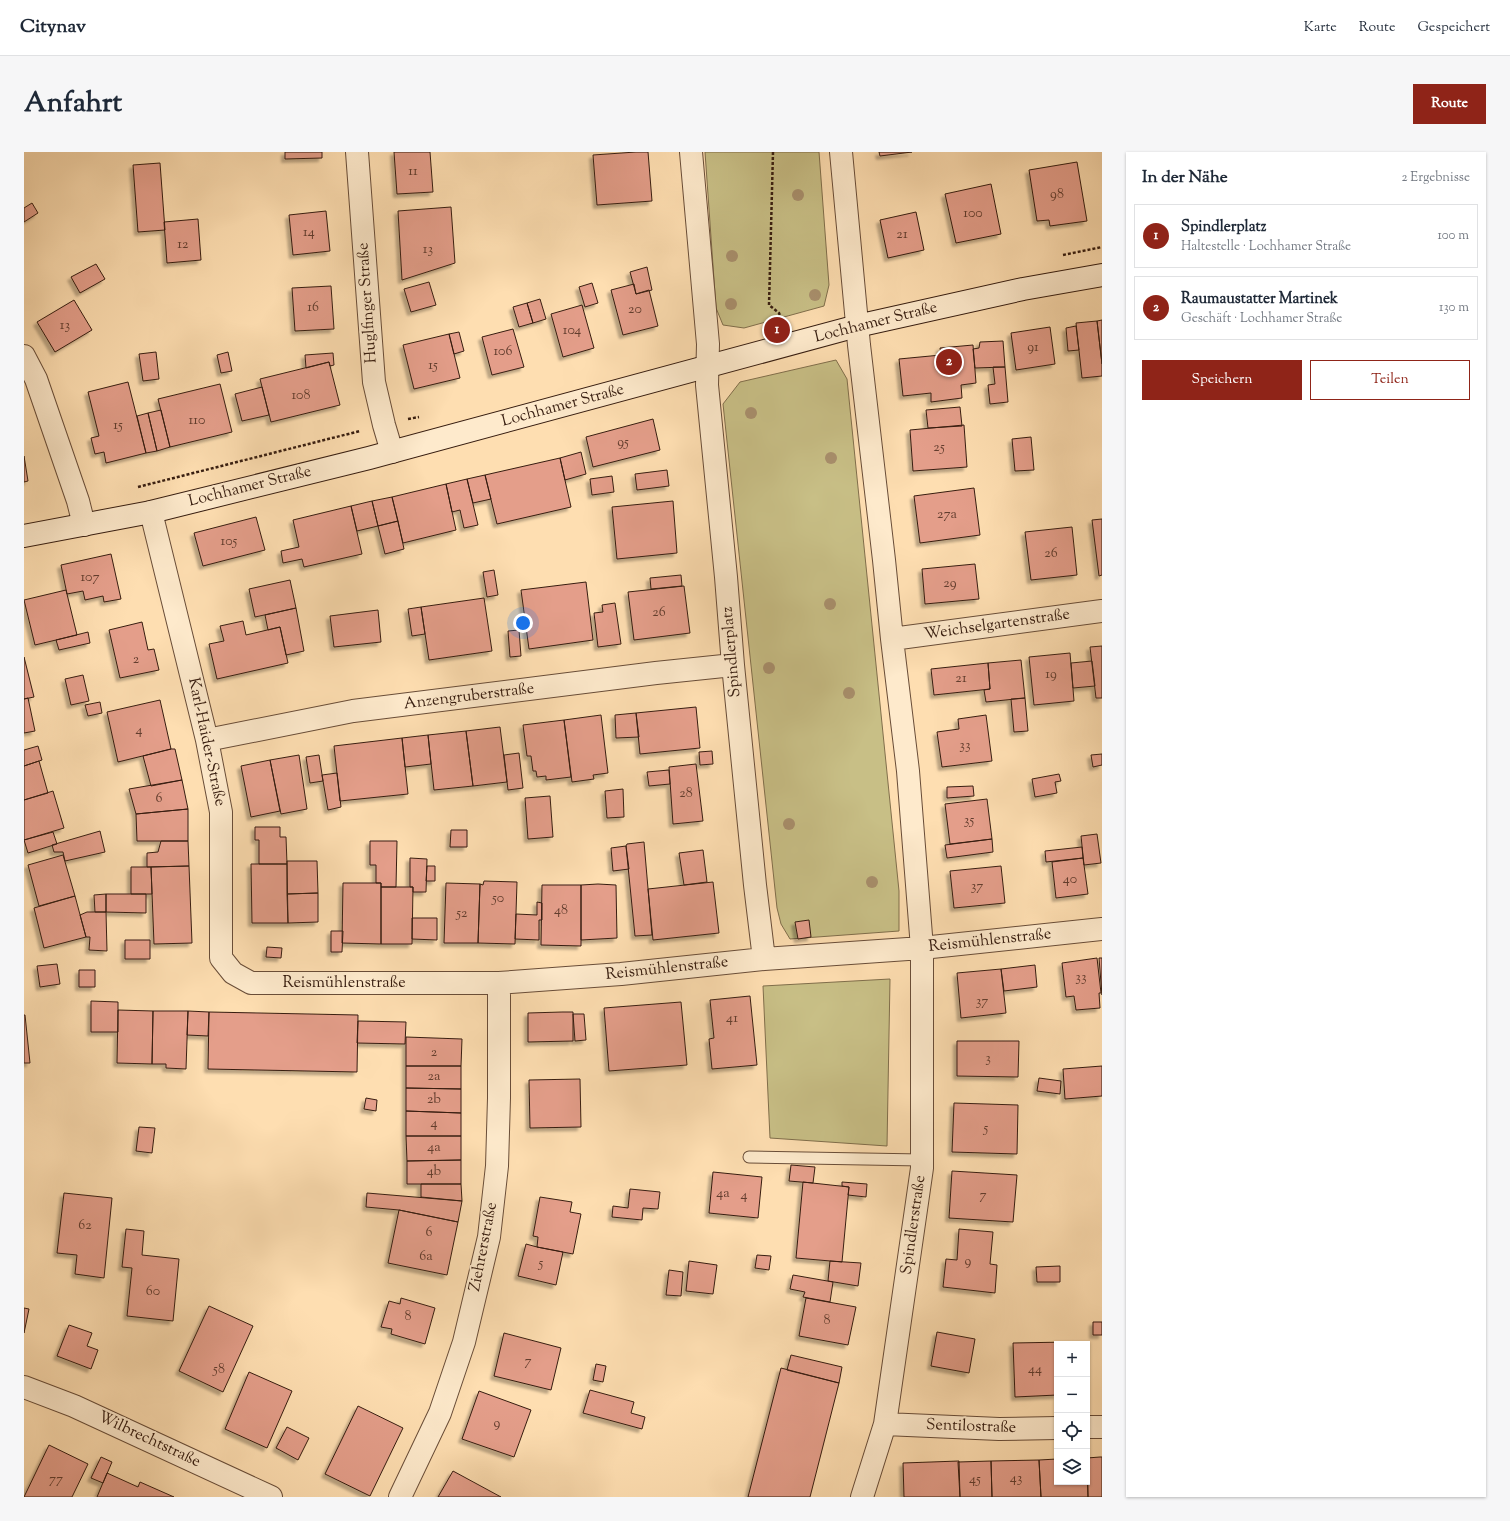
<!DOCTYPE html>
<html lang="de">
<meta charset="utf-8">
<style>
:root{--surface:#fff;--page:#f6f6f7;--text:#1f2937;--muted:#747a83;--line:#e0e1e3;--accent:#8f2418}
body{margin:0;font-family:"Sorts Mill Goudy",serif;background:var(--page);color:var(--text)}
.controls{position:absolute;right:12px;bottom:12px;display:grid;overflow:hidden;border-radius:0px;box-shadow:0 1px 3px #0004}
.controls button{width:36px;height:36px;display:grid;place-items:center;padding:0;border:0;border-bottom:1px solid var(--line);background:var(--surface);color:var(--text);font:20px sans-serif}
.you{position:absolute;left:499px;top:471px;width:14px;height:14px;margin:-10px;border:3px solid #fff;border-radius:50%;background:#1a73e8;box-shadow:0 0 0 6px #1a73e833}
.badge{display:grid;place-items:center;width:26px;height:26px;border-radius:50%;background:var(--accent);color:#fff;font-size:13px;font-weight:700}
.pin{position:absolute;translate:-50% -50%;border:2px solid #fff;box-shadow:0 1px 4px #0006}
.list{margin:0;padding:0;list-style:none}
h2{display:flex;justify-content:space-between;align-items:center;height:52px;margin:0;padding:0 16px;font-size:17px}
h2 small{font-size:13px;font-weight:400;color:var(--muted)}
.list li{display:grid;grid-template-columns:26px 1fr auto;gap:12px;align-items:center;box-sizing:border-box;height:64px;margin:0 8px 8px;padding:0 8px;border:1px solid var(--line);border-radius:0px}
.list b{display:block;font-size:15px;white-space:nowrap}
.list p{margin:0;font-size:13px;white-space:nowrap;color:var(--muted)}
.list em{font-size:13px;font-style:normal;color:var(--muted)}
.actions{display:flex;gap:8px;padding:12px 16px}
.actions a{flex:1;padding:9px 0;border:1px solid var(--accent);border-radius:0px;text-align:center;font-size:14px;color:var(--accent)}
.actions .main{background:var(--accent);color:#fff}
.icon{flex:none;width:22px;height:22px;fill:none;stroke:currentColor;stroke-width:2;stroke-linecap:round;stroke-linejoin:round}
.map{position:relative;flex:none;width:1078px;height:1345px;overflow:hidden;border-radius:0px}
header{display:flex;align-items:center;gap:24px;box-sizing:border-box;height:56px;padding:0 20px;background:var(--surface);border-bottom:1px solid var(--line)}
header strong{font-size:19px}
nav{display:flex;gap:22px;margin-inline-start:auto;font-size:14px}
.intro{display:flex;align-items:center;justify-content:space-between;box-sizing:border-box;height:96px;padding:0 24px}
h1{margin:0;font-size:28px}
.button{padding:10px 18px;border-radius:0px;background:var(--accent);color:#fff;font-size:14px;font-weight:700}
main{display:flex;gap:24px;padding:0 24px}
aside{flex:1;background:var(--surface);border-radius:0px;box-shadow:0 1px 3px #0004}
.map>svg:first-child{display:block}
.green{fill:#c8bf86;stroke:#806e4b}
.building{fill:#e49e8a;stroke:#371d10;filter:url(#shadow)}
.lines{fill:none;stroke-linecap:round;stroke-linejoin:round}
.lane-casing{stroke:#694d38;stroke-width:13}
.street-casing{stroke:#694d38;stroke-width:24}
.secondary-casing{stroke:#371d10;stroke-width:24}
.path{stroke:#371d10;stroke-width:2.5;stroke-dasharray:3 2;stroke-linecap:butt}
.lane{stroke:#feeacc;stroke-width:11}
.street{stroke:#feeacc;stroke-width:22}
.secondary{stroke:#feeacc;stroke-width:22}
.tree{fill:#a88f6c}
.labels{text-anchor:middle;dominant-baseline:central;stroke-width:4;stroke-linejoin:round;paint-order:stroke}
.number-label{font-size:14px;fill:#623d2e}
.street-label{font-size:16px;fill:#371d10;stroke:#feeacc}
</style>
<header>
<strong>Citynav</strong>
<nav><a>Karte</a><a>Route</a><a>Gespeichert</a></nav>
</header>
<div class="intro"><h1>Anfahrt</h1><a class="button">Route</a></div>
<main>
<div class="map">
<svg width="1078" height="1345" viewBox="0 0 1078 1345">
<defs>
<filter id="shadow"><feDropShadow dx="-3.5" dy="3.5" stdDeviation="1" flood-color="#0004"/></filter>
</defs>
<rect width="100%" height="100%" fill="#fedeb1"/>
<filter id="stains"><feTurbulence type="fractalNoise" baseFrequency=".005" numOctaves="4"/><feColorMatrix values="0 0 0 0 .2 0 0 0 0 .09 0 0 0 0 .02 0 0 0 .5 -.17"/></filter>
<radialGradient id="worn" r=".72"><stop offset=".6" stop-color="#630" stop-opacity="0"/><stop offset="1" stop-color="#630" stop-opacity=".3"/></radialGradient>
<!-- green -->
<path class="green" d="M681 0H795L805 133 800 154 720 176 699 173 692 156Z
M812 208 823 227 875 739V779L766 787 757 772 753 756 699 252 716 230Z
M866 827 863 994 746 986 739 834Z"/>
<!-- building -->
<path class="building" d="M261 0H298V6L261 7Z
M370 0H406L409 40 373 42Z
M612 0H624L628 49 573 53 569 3Z
M855 0H888L856 4Z
M1053 10 1063 69 1026 74 1025 68 1013 69 1005 18Z
M136 11 141 78 114 80 109 13Z
M967 32 977 82 932 91 921 42Z
M8 51 14 61 0 70V56Z
M427 55 431 111 378 128 374 59Z
M302 59 306 99 269 103 265 63Z
M892 60 900 98 864 106 856 68Z
M174 67 177 108 143 111 140 70Z
M72 112 81 127 56 141 47 125Z
M623 115 628 138 612 142 606 120Z
M405 130 412 153 387 160 380 137Z
M568 131 574 151 561 155 555 135Z
M610 132 612 142 625 138 634 174 599 183 587 138Z
M307 134 310 177 271 179 268 136Z
M516 147 522 167 509 171 503 151Z
M50 148 68 178 31 200 13 170Z
M503 151 509 171 495 175 489 155Z
M558 153 570 196 539 205 527 162Z
M1078 168V212L1073 169Z
M1073 169 1078 212V224L1058 226 1052 171Z
M1052 174 1055 198 1044 199 1042 176Z
M1026 175 1031 212 992 218 987 181Z
M489 177 500 215 468 223 458 185Z
M435 180 440 199 430 202 425 182Z
M425 182 436 226 390 237 379 193Z
M979 189 981 215 951 216 949 197 955 196 956 190Z
M949 193 952 231 937 233 938 246 907 250V241L879 244 875 207 917 203 916 196Z
M132 200 135 227 119 229 115 202Z
M204 200 208 219 197 221 193 203Z
M309 201 310 213 306 214 305 210 282 216 281 203Z
M305 210 316 253 247 270 236 227Z
M969 215H981L984 250 966 252 964 233 971 232Z
M104 230 122 301 82 311 80 300 71 302 67 286 75 284 64 240Z
M196 232 208 280 146 295 134 247Z
M238 235 245 263 218 269 211 242Z
M936 255 938 274 904 276 902 258Z
M137 258 146 295 133 299 124 261Z
M124 261 133 299 122 301 113 264Z
M629 267 636 298 569 315 562 285Z
M940 273 943 315 889 319 886 278Z
M1007 285 1010 318 991 319 988 287Z
M557 300 562 322 541 328 536 306Z
M0 304 4 329 0 330Z
M536 306 547 355 473 372 461 323Z
M643 318 645 334 613 338 611 322Z
M461 323 467 347 449 351 443 327Z
M588 324 590 340 568 343 566 327Z
M443 327 454 373 440 376 436 358 428 360 422 332Z
M422 332 432 378 379 391 368 345Z
M950 336 956 383 896 391 890 344Z
M368 345 374 369 354 374 348 349Z
M348 349 354 374 333 379 327 354Z
M649 349 653 401 593 407 588 355Z
M327 354 338 402 280 415 278 407 259 411 257 399 275 395 269 368Z
M232 365 241 398 179 414 170 381Z
M1078 367V423L1075 424 1068 368Z
M374 369 380 397 361 402 354 374Z
M1048 375 1053 423 1007 428 1001 380Z
M87 402 97 447 80 450 79 444 61 448 59 439 43 442 37 413Z
M951 412 955 447 901 452 898 417Z
M470 418 474 443 463 445 459 420Z
M657 423 658 434 627 437 626 426Z
M266 428 272 456 231 465 225 437Z
M562 430 569 488 505 497 497 438Z
M660 434 666 481 610 488 604 440Z
M42 438 53 483 11 493 0 448Z
M460 446 468 499 405 508 397 455Z
M591 451 597 492 574 495 570 461 579 460 578 453Z
M397 455 401 482 388 484 384 457Z
M272 456 280 499 262 503 256 475 244 478 241 463Z
M354 458 357 490 310 495 306 464Z
M219 469 222 483 256 475 264 511 193 527 185 492 200 489 196 474Z
M118 470 124 498 130 497 135 518 96 526 85 478Z
M495 478 497 504 486 505 484 479Z
M64 480 66 491 35 498 32 488Z
M1078 494V546H1072L1066 495Z
M1046 501 1050 549 1010 553 1005 505Z
M0 505 10 545 0 547Z
M997 508 1001 546 962 550 960 538 966 537 964 511Z
M1068 509 1071 534 1049 536 1047 511Z
M964 511 966 537 910 543 907 517Z
M59 523 65 549 47 553 41 527Z
M4 546 11 579 0 581V547Z
M1001 546 1004 579 990 580 987 547Z
M136 548 147 597 94 610 83 560Z
M76 550 78 561 64 564 61 553Z
M672 555 676 596 616 602 612 561Z
M612 561 615 585 592 586 591 563Z
M577 563 584 621 569 623 570 627 548 630 540 568Z
M962 563 968 609 918 615 913 580 935 577 934 567Z
M540 568 547 625 522 628V624L513 625 512 619H509L507 604H503L499 573Z
M476 575 483 630 449 634 442 579Z
M442 579 449 634 410 638 404 583Z
M404 583 407 612 381 615 378 586Z
M378 586 384 642 316 649 310 594Z
M14 594 18 608 0 614V598Z
M147 597H151L158 628 127 634 119 604Z
M688 599 689 612 676 613 675 600Z
M495 601 499 636 484 638 480 603Z
M1078 602V613L1069 615 1067 603Z
M275 603 283 657 257 662 246 608Z
M295 603 299 629 286 631 282 605Z
M246 608 256 659 227 665 217 614Z
M15 609 24 641 0 648V614Z
M672 612 679 669 649 672 645 615Z
M645 618 646 632 625 634 623 620Z
M313 621 317 655 304 658 298 623Z
M1035 622 1037 629 1031 630 1033 641 1011 645 1008 627Z
M158 628 164 657 112 662 105 637Z
M949 634 950 644 923 646V635Z
M599 637 600 665 583 666 581 639Z
M29 639 40 676 0 688V648Z
M526 644 529 685 504 687 501 646Z
M963 647 968 687 926 692 921 652Z
M164 657V689H113L112 662Z
M231 675H256V685H262L263 712H235V688H231Z
M427 678H443V695H426Z
M76 679 81 700 41 709 39 700H30L28 693Z
M29 680 33 692 4 701 0 688Z
M1073 682 1077 711 1060 713 1057 684Z
M968 687 969 700 923 706 921 693Z
M137 689H164L165 714 123 715V701L134 700Z
M346 689H373L372 735H357V731H352V713H346Z
M620 690 628 783 611 784 602 694 603 692Z
M602 694 605 717 589 719 587 696Z
M1058 695 1059 706 1022 710 1021 699Z
M679 698 683 730 660 733 655 701Z
M39 703 51 744 15 754 4 713Z
M386 706 403 707 402 740H389V735H386Z
M1059 706 1064 742 1032 746 1028 710Z
M263 709H293L294 741 263 742Z
M227 712H263L264 771H228Z
M165 714 168 791 130 792 127 715Z
M403 714H411V729H402Z
M977 714 981 751 930 756 926 719Z
M107 715H127L128 742H107Z
M460 729 493 730 491 792 454 791 456 732 459 733Z
M689 730 695 781 629 788 624 737Z
M319 731H357V792L318 791Z
M422 731 456 732 454 791H420Z
M574 732 592 733 593 786 557 788V733Z
M518 733H557V794L517 793Z
M357 735H389L388 792H357Z
M294 741V770L264 771 263 742Z
M82 742V760H71L70 743Z
M82 742H122V761L82 760Z
M51 744 62 785 20 796 10 756Z
M513 750 518 751V768H515V788L491 787 492 762 513 763Z
M63 760H82L83 799 65 798 66 785H62L56 763Z
M388 766H413V788L388 787Z
M785 768 787 785 774 787 771 770Z
M307 779H319L318 800H307Z
M101 788H126V807H101Z
M243 795 258 796 257 806 242 805Z
M1073 806 1077 841H1075L1076 856 1052 858 1050 844 1042 845 1038 811Z
M1075 806H1078V843L1077 831Z
M33 812 36 832 16 835 13 814Z
M1011 813 1013 835 980 839 977 817Z
M977 817 982 861 937 866 933 821Z
M55 818H71V835H55Z
M726 844 733 913 688 917 685 887 690 886 686 848Z
M67 849 94 850V880H67Z
M657 850 663 913 585 919 580 856Z
M94 858 129 859 128 912 93 911Z
M129 859H164L162 917 142 916V912H128Z
M164 859 185 860 184 884 163 883Z
M185 860 334 863 333 920 184 917Z
M538 860H549V889L504 890V861Z
M549 862H560L562 888 551 889Z
M0 863H1L6 911H0Z
M334 869 382 870 381 892 333 891Z
M382 885 438 887 437 914H382Z
M933 889H995L994 925 933 924Z
M382 914H437V937L382 936Z
M1078 914V944L1041 947 1039 917Z
M1015 926 1037 929 1036 942 1013 939Z
M556 927 557 975 506 976 505 928Z
M382 936 437 937V961L382 959Z
M342 946 353 948 352 959 340 957Z
M930 951 994 953 993 1002 928 1000Z
M382 959 437 961V984H382Z
M115 975 131 976 128 1001 112 999Z
M382 984H437V1008L383 1009Z
M437 1008V1032H383V1009Z
M767 1013 791 1015 789 1031 765 1029Z
M928 1019 993 1023 989 1070 925 1066Z
M689 1020 738 1025 734 1066 685 1061Z
M779 1030 825 1035 818 1110 772 1106Z
M818 1030 843 1032 842 1045 824 1043 825 1035 818 1034Z
M397 1032H437L438 1049 397 1045Z
M606 1037 636 1040 634 1057 619 1056 618 1068 588 1065 589 1054 604 1056Z
M40 1041 88 1046 80 1126 51 1122 53 1103 33 1101Z
M343 1041 438 1049 434 1070 375 1058 342 1055Z
M516 1045 548 1050 546 1060 557 1062 549 1102 513 1095 514 1085 509 1084Z
M375 1058 434 1070 423 1123 364 1111Z
M102 1077 120 1079 118 1103 155 1107 149 1169 103 1164 108 1116 98 1115Z
M935 1077 969 1080 966 1112 973 1113 971 1141 919 1135 922 1107 933 1108Z
M502 1092 513 1095 539 1100 532 1133 494 1124Z
M733 1103 747 1104 745 1118 731 1116Z
M665 1109 693 1113 689 1142 662 1139Z
M806 1109 837 1111 834 1134 804 1129Z
M1036 1114V1130H1013L1012 1115Z
M645 1118 659 1120 657 1144 642 1143Z
M769 1123 809 1130 806 1150 779 1145 781 1140 766 1137Z
M377 1146 411 1156 401 1192 367 1182 368 1177 357 1175 365 1149 376 1152Z
M782 1146 832 1155 824 1193 775 1184Z
M185 1154 229 1174 199 1240 155 1219Z
M0 1156 5 1157 0 1181Z
M1069 1170H1078V1183H1069Z
M45 1173 68 1181 63 1194 74 1198 67 1217 33 1204Z
M913 1180 951 1187 945 1221 907 1214Z
M480 1181 537 1196 527 1238 470 1224Z
M1045 1190 1046 1192H1033V1243L991 1245 989 1191Z
M767 1203 818 1215 815 1231 763 1218Z
M572 1212 582 1214 579 1230 569 1228Z
M757 1216 815 1231 798 1298 786 1345H724Z
M225 1220 268 1239 243 1296 201 1277Z
M566 1238 610 1250 607 1261 621 1265 618 1277 559 1261Z
M455 1239 507 1258 490 1305 438 1287Z
M334 1254 379 1276 346 1344 301 1322Z
M263 1275 285 1286 274 1308 252 1296Z
M25 1293 64 1312 48 1345H0Z
M77 1305 88 1310 79 1331 67 1326Z
M1076 1305H1078V1345H1064L1063 1306Z
M1063 1306 1064 1345H1017L1015 1308 1033 1307V1330H1063Z
M1015 1308 1017 1345H968L967 1309Z
M935 1309 936 1345H880L879 1311Z
M967 1309 968 1345H936L934 1310Z
M429 1319 477 1345H414Z
M83 1321 114 1335 116 1330 150 1345H73Z"/>
<g class="lines">
<defs>
<path id="lane" d="M725 1005 898 1008"/>
<path id="street" d="M333 0 350 230 360 273 368 300
M667 0 684 192 683 233 702 425 709 513 731 733 740 807
M817 0 835 193 860 408 868 487 884 619 898 796V1016L861 1272 838 1345
M0 204 12 227 54 349 60 373
M127 360 183 588 197 660V806L209 821 227 831H475L597 822 740 807 898 796 1078 777
M868 487 1078 459
M183 588 329 559 632 521 709 513
M0 1235 50 1254 247 1345
M861 1272 975 1277 1033 1276
M1063 1275H1078
M376 1345 416 1261 440 1190 465 1085 473 1014 475 946V831"/>
<path id="secondary" d="M0 384 127 360 345 306 833 174 999 137 1078 123"/>
</defs>
<!-- lane casing -->
<use href="#lane" class="lane-casing"/>
<!-- street casing -->
<use href="#street" class="street-casing"/>
<!-- secondary casing -->
<use href="#secondary" class="secondary-casing"/>
<!-- path -->
<path class="path" d="M749 0 745 153 755 161 758 169
M1039 103 1078 95
M384 267 395 265
M114 335 336 279"/>
<!-- lane -->
<use href="#lane" class="lane"/>
<!-- street -->
<use href="#street" class="street"/>
<!-- secondary -->
<use href="#secondary" class="secondary"/>
</g>
<!-- trees -->
<g class="tree">
<circle cx="774" cy="43" r="6"/>
<circle cx="708" cy="104" r="6"/>
<circle cx="791" cy="143" r="6"/>
<circle cx="707" cy="152" r="6"/>
<circle cx="727" cy="261" r="6"/>
<circle cx="807" cy="306" r="6"/>
<circle cx="806" cy="452" r="6"/>
<circle cx="745" cy="516" r="6"/>
<circle cx="825" cy="541" r="6"/>
<circle cx="765" cy="672" r="6"/>
<circle cx="848" cy="730" r="6"/>
</g>
<g class="labels">
<!-- number labels -->
<g class="number-label">
<text x="389" y="20">11</text>
<text x="1033" y="43">98</text>
<text x="949" y="62">100</text>
<text x="285" y="81">14</text>
<text x="878" y="83">21</text>
<text x="159" y="93">12</text>
<text x="404" y="98">13</text>
<text x="289" y="156">16</text>
<text x="611" y="158">20</text>
<text x="41" y="174">13</text>
<text x="548" y="179">104</text>
<text x="1009" y="196">91</text>
<text x="479" y="200">106</text>
<text x="409" y="214">15</text>
<text x="277" y="244">108</text>
<text x="173" y="269">110</text>
<text x="94" y="274">15</text>
<text x="599" y="291">95</text>
<text x="915" y="296">25</text>
<text x="923" y="363">27a</text>
<text x="205" y="390">105</text>
<text x="1027" y="402">26</text>
<text x="66" y="426">107</text>
<text x="926" y="432">29</text>
<text x="635" y="461">26</text>
<text x="112" y="508">2</text>
<text x="1027" y="523">19</text>
<text x="937" y="527">21</text>
<text x="115" y="579">4</text>
<text x="941" y="594">33</text>
<text x="662" y="642">28</text>
<text x="135" y="647">6</text>
<text x="945" y="669">35</text>
<text x="1046" y="728">40</text>
<text x="953" y="735">37</text>
<text x="474" y="747">50</text>
<text x="537" y="759">48</text>
<text x="438" y="762">52</text>
<text x="1057" y="826">33</text>
<text x="958" y="850">37</text>
<text x="708" y="867">41</text>
<text x="410" y="901">2</text>
<text x="964" y="907">3</text>
<text x="410" y="925">2a</text>
<text x="410" y="948">2b</text>
<text x="410" y="972">4</text>
<text x="962" y="977">5</text>
<text x="410" y="996">4a</text>
<text x="410" y="1020">4b</text>
<text x="699" y="1042">4a</text>
<text x="720" y="1044">4</text>
<text x="959" y="1044">7</text>
<text x="61" y="1074">62</text>
<text x="405" y="1081">6</text>
<text x="402" y="1105">6a</text>
<text x="944" y="1110">9</text>
<text x="517" y="1112">5</text>
<text x="129" y="1140">60</text>
<text x="384" y="1165">8</text>
<text x="803" y="1169">8</text>
<text x="504" y="1210">7</text>
<text x="195" y="1218">58</text>
<text x="1011" y="1218">44</text>
<text x="473" y="1272">9</text>
<text x="992" y="1327">43</text>
<text x="32" y="1328">77</text>
<text x="951" y="1328">45</text>
</g>
<!-- street labels -->
<g class="street-label">
<text transform="translate(344 151) rotate(-94)">Huglfinger Straße</text>
<text transform="translate(852 171) rotate(-14)">Lochhamer Straße</text>
<text transform="translate(539 254) rotate(-15)">Lochhamer Straße</text>
<text transform="translate(226 335) rotate(-14)">Lochhamer Straße</text>
<text transform="translate(973 473) rotate(-8)">Weichselgartenstraße</text>
<text transform="translate(708 500) rotate(-95)">Spindlerplatz</text>
<text transform="translate(445 545) rotate(-7)">Anzengruberstraße</text>
<text transform="translate(182 590) rotate(78)">Karl-Haider-Straße</text>
<text transform="translate(966 789) rotate(-6)">Reismühlenstraße</text>
<text transform="translate(643 817) rotate(-6)">Reismühlenstraße</text>
<text x="320" y="831">Reismühlenstraße</text>
<text transform="translate(890 1073) rotate(-82)">Spindlerstraße</text>
<text transform="translate(460 1095) rotate(-79)">Ziehrerstraße</text>
<text transform="translate(947 1275) rotate(2)">Sentilostraße</text>
<text transform="translate(125 1288) rotate(25)">Wilbrechtstraße</text>
</g>
</g>
<rect width="100%" height="100%" filter="url(#stains)"/>
<rect width="100%" height="100%" fill="url(#worn)"/>
</svg>
<div class="controls">
<button>+</button>
<button>−</button>
<button><svg class="icon" aria-label="locate" viewBox="0 0 24 24"><circle cx="12" cy="12" r="6"/><path d="M12 2v4M12 18v4M2 12h4M18 12h4"/></svg></button>
<button><svg class="icon" aria-label="layers" viewBox="0 0 24 24"><path d="M12 4l9 5-9 5-9-5zM3 14l9 5 9-5"/></svg></button>
</div>
<div class="you"></div>
<div class="pin badge" style="left:753px;top:178px">1</div>
<div class="pin badge" style="left:925px;top:210px">2</div>
</div>
<aside>
<h2>In der Nähe<small>2 Ergebnisse</small></h2>
<ul class="list">
<li><span class="badge">1</span><div><b>Spindlerplatz</b><p>Haltestelle · Lochhamer Straße</p></div><em>100 m</em></li>
<li><span class="badge">2</span><div><b>Raumaustatter Martinek</b><p>Geschäft · Lochhamer Straße</p></div><em>130 m</em></li>
</ul>
<div class="actions"><a class="main">Speichern</a><a>Teilen</a></div>
</aside>
</main>
